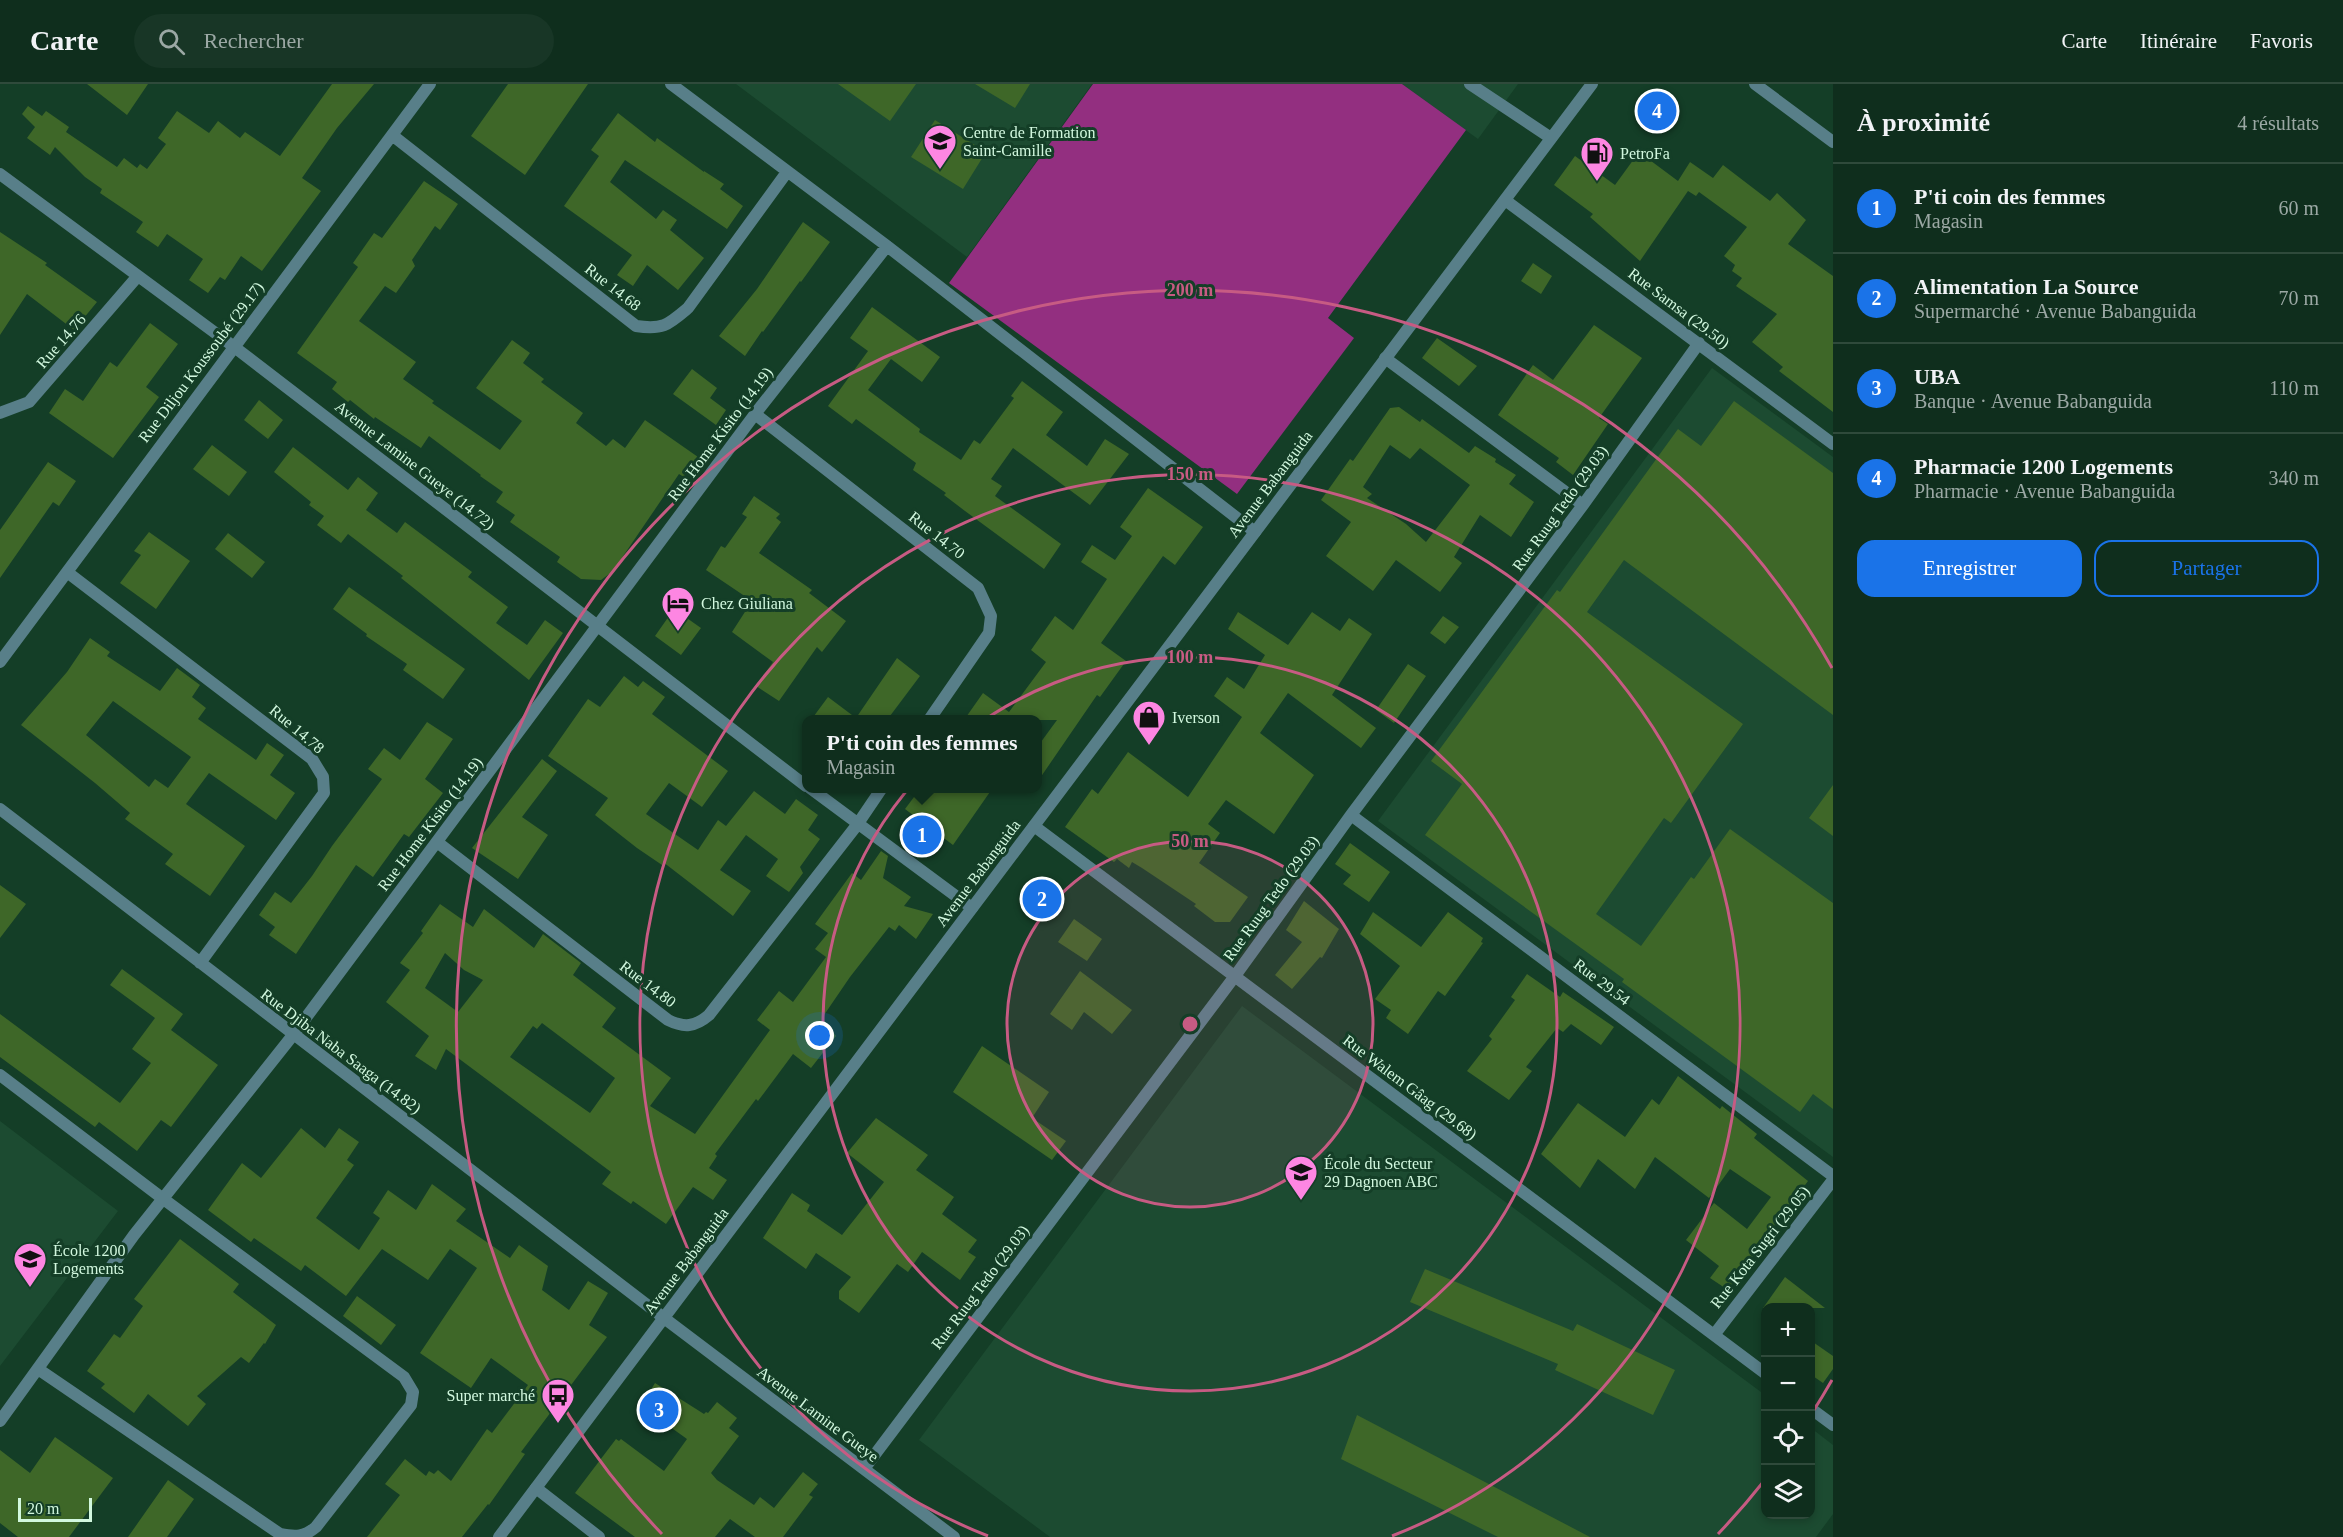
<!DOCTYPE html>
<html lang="fr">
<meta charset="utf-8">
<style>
:root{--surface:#0f2e1d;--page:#183626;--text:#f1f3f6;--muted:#9ba8a4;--line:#2f4a3b;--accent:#1a73e8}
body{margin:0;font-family:Georgia,serif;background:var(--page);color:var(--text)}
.controls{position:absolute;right:18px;bottom:18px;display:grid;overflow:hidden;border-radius:12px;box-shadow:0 3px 9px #0003}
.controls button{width:54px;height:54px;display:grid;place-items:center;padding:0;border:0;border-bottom:2px solid var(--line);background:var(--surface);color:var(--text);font:30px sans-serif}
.scale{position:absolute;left:18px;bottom:15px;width:74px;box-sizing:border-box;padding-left:6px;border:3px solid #d2f8df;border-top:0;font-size:16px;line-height:21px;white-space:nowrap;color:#d2f8df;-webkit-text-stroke:4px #143e27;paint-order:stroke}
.you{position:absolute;left:820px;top:952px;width:21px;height:21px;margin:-15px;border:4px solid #fff;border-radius:50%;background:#1a73e8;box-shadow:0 0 0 9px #1a73e833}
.badge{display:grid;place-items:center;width:39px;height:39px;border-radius:50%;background:var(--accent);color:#fff;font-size:20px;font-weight:700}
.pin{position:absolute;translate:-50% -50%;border:3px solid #fff;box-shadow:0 2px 6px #0006}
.popup{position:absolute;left:802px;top:631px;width:240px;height:78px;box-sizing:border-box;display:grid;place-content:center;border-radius:12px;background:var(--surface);filter:drop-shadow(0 2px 4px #0005);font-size:20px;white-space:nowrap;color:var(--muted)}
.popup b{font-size:22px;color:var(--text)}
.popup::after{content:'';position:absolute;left:50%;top:100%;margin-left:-12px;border:12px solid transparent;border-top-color:var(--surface)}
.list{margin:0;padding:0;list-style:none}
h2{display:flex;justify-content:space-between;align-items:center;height:78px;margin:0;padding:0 24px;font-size:26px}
h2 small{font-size:20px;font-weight:400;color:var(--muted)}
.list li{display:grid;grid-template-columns:39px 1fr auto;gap:18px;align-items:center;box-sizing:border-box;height:90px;padding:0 24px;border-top:2px solid var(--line)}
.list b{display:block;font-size:22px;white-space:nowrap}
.list p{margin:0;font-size:20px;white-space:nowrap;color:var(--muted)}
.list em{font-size:20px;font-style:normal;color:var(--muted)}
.actions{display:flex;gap:12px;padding:18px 24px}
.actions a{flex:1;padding:14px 0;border:2px solid var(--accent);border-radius:18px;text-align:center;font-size:21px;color:var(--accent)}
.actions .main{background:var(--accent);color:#fff}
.icon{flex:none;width:33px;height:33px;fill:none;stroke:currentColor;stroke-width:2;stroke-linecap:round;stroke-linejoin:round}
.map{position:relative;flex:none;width:1833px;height:1453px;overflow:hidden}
header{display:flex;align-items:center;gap:36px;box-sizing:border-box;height:84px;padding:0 30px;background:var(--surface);border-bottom:2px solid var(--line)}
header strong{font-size:28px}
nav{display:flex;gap:33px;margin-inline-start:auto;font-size:21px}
.search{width:420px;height:54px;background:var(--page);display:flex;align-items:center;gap:15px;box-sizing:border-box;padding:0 21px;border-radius:33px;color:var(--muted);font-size:22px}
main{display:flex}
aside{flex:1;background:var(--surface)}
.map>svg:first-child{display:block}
.built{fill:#1c4b31}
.forest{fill:#932f80}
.building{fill:#3e6728;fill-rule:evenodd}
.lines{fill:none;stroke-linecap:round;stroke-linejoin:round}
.service{stroke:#587f89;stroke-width:12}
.minor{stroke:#587f89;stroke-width:12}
.tertiary{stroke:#587f89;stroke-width:12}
.ring{fill:none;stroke:#c75b83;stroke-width:3}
.labels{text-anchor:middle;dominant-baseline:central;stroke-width:6;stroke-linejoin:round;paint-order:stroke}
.poi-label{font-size:16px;fill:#d2f8df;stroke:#143e27;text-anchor:start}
.street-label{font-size:16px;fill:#d2f8df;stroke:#143e27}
.centre{fill:#c75b83;stroke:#143e27;stroke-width:3}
.ring-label{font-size:18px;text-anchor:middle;font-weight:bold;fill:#c75b83;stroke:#143e27;stroke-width:6;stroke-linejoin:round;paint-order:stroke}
</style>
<header>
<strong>Carte</strong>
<div class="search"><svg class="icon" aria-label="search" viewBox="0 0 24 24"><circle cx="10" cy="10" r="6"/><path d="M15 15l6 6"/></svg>Rechercher</div>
<nav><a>Carte</a><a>Itinéraire</a><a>Favoris</a></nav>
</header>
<main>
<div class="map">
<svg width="1833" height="1453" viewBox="0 0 1833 1453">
<rect width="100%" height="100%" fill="#143e27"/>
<!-- built -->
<path class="built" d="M736 0H1092L967 173Z
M1402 0H1518L1478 55Z
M1712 284 1833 373V1073L1378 737Z
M1242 922 1765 1311 1766 1430H1810L1811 1344 1833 1361V1430L1816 1453H1050L919 1356Z
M0 1037 118 1127 0 1282Z"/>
<!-- forest -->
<path class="forest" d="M1093 0H1402L1466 46 1328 234 1354 254 1237 410 949 199Z"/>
<!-- building -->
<path class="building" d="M87 0H148L127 31Z
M332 0H374L337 44 302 94 321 107 262 187 241 172 225 196 220 193 208 209 189 196 203 175 167 150 158 163 136 148 143 138 100 109 102 105 85 93 55 63 50 71 27 54 35 43 22 30 28 22 42 32 46 27 69 43 66 48 117 83 124 74 137 84 140 80 147 85 166 60 158 54 177 27 209 49 218 37 240 54 245 48 280 72Z
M508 0H588L525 91 471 52Z
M838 0H916L890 37Z
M975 0H1030L1015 24Z
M618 29 655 58 657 54 704 88V87L724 100 720 105 743 122 727 145 625 76 610 98 656 135 663 126 677 136 670 146 704 174 678 206 647 181 633 202 617 191 632 171 564 122 599 72 591 66Z
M935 36 986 68 963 105 911 73Z
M1639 68 1678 97 1690 78 1713 94 1723 81 1770 117 1777 109 1806 136 1788 160 1833 192V328L1779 287 1783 283 1752 258 1777 230 1736 202 1742 194 1732 187 1735 181 1724 172 1747 143 1699 108 1696 112 1688 107 1640 177 1590 133 1593 130 1554 101 1575 72 1615 101Z
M424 97 458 120 440 146 435 142 412 176 415 182 396 209 385 202 359 237 416 278 403 295 434 317 432 319 500 366 522 337 476 304 512 256 530 269 523 279 544 295 541 298 583 329 576 339 606 362 613 355 625 364 645 336 698 373 684 393 679 390 613 487 601 496 581 495 557 478 560 473 510 438 515 431 496 418 503 408 480 392 481 391 429 352 421 364 375 333 374 335 350 316 348 318 332 305 337 298 297 269 358 183 353 179 374 149 382 154Z
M803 138 830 158 801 198 800 197 763 248 762 247 745 272 719 252 757 205Z
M0 148 47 179 45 181 97 218 74 246 27 210 0 251Z
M1533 179 1552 192 1541 210 1521 197Z
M872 223 940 273 922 298 891 275 868 306 920 345 919 348 961 376 974 356 980 360 1014 314 1011 312 1022 297 1063 328 1046 351 1087 382 1105 355 1129 370 1090 421 1013 364 991 395 1002 402 995 412 1061 460 1044 485 965 427 944 411 946 409 913 386 916 379 856 335 852 340 828 322 868 267 850 254Z
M150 239 178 260 146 303 159 313 113 374 49 329 65 305 83 317 110 278 117 283Z
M1594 241 1642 274 1599 334 1608 340 1573 391 1556 378 1559 374 1498 331 1533 281 1553 296Z
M1437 254 1477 282 1459 302 1422 274Z
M692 285 717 304 710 314 726 326 716 341 673 310Z
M259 316 283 336 268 355 244 336Z
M1734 317 1833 389V631L1624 476 1587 528 1743 640 1671 739 1664 734 1596 830 1641 862 1691 793 1694 795 1730 745 1833 819V1025L1813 1010 1800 1028 1622 898 1624 895 1425 751 1462 700 1431 677 1557 506 1560 508 1678 345 1701 362Z
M1399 323 1420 338 1422 335 1469 369 1475 362 1496 375 1495 378 1516 391 1509 400 1534 418 1511 453 1480 431 1454 473 1462 479 1440 508 1396 476 1373 507 1326 472 1351 438 1321 416 1350 375 1353 377 1390 324ZM1390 361 1410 375 1420 364 1470 401 1426 458 1406 440 1367 414 1372 410 1363 403Z
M212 361 247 388 229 412 193 385Z
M293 363 348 406 358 393 378 409 366 426 397 449 405 438 472 488 468 493 508 523 496 539 527 561 545 536 563 549 529 596 401 494 403 492 348 450 341 459 317 441 324 432 309 421 311 418 274 388Z
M48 378 76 397 59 422 53 418 0 494V446Z
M1148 404 1203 443 1175 481 1163 472 1101 559 1126 577 1100 613 1097 611 1038 697V662L1057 636H964L983 609 1009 628 1046 578 1031 566 1055 532 1073 546 1107 495 1081 478 1092 461 1115 476 1132 452 1120 443Z
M754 412 780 430 776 434 781 438 759 469 812 506 809 509 846 537 822 568 817 563 779 617 756 602 773 578 732 548 752 517 706 486 721 462 725 464 747 433 742 430Z
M149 448 190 477 156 525 120 499 141 471 134 467Z
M228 449 265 478 252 494 215 465Z
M349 503 465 585 443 615 403 586 407 580 366 552 367 550 333 525Z
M674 525 701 544 681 571 655 552Z
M1238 528 1288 561 1312 528 1340 547 1349 534 1372 550 1332 611 1376 644 1361 664 1288 609 1260 649 1314 691 1274 750 1226 716 1208 740 1220 749 1199 779 1248 813 1230 838H1215L1194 822 1196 820 1142 784 1132 778 1129 784 1117 775 1114 778 1065 743 1092 705 1098 710 1128 668 1188 713 1242 633 1214 612 1227 593 1244 605 1265 571 1228 545Z
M1443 532 1459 543 1445 560 1430 549Z
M90 554 110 568 107 572 160 607 177 584 200 601 192 613 206 624 198 635 256 676 267 659 284 671 270 691 295 709 276 736 209 689 186 720 245 762 210 812 165 780 173 770 125 735 130 729 95 699 21 641 67 588ZM113 617 191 673 168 704 155 695 149 703 86 651Z
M897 574 920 592 887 636H811L828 613 856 634Z
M1408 580 1426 592 1394 639 1376 626Z
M624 592 638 603 643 597 665 613 652 630 728 687 702 723 669 699 646 730 698 766 718 736 726 742 754 707 785 730 796 715 818 731 808 746 820 755 800 783 803 789 789 808 766 792 778 775 746 751 720 786 751 807 733 832 663 778 662 781 637 764 595 731 608 714 548 672 588 615 600 623Z
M427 638 453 655 425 695 443 709 409 753 404 750 373 793 356 781 296 870 269 851 275 843 259 831 275 808 291 819 312 792 332 762 382 695 368 685 384 664 400 676Z
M542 675 557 687 522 733 548 751 518 795 472 764Z
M1833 701V752L1809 734Z
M920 705H992L953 761 905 725Z
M1350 759 1390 788 1369 818 1343 800 1351 791 1335 780Z
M881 767 888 772 883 794 911 813 904 822 933 830 916 855 899 841 895 847 889 843 850 893 822 934 836 952 811 984 793 970 758 1017 756 1015 715 1070 717 1072 709 1084 727 1096 713 1116 693 1103 666 1140 633 1117 631 1120 602 1100 611 1088 446 965 436 986 415 972 429 952 386 918 410 886 400 879 423 849 421 847 440 820 473 843 484 825 534 864 543 850 581 879 573 891 616 924 602 943 671 994 650 1022 695 1050 770 946 757 936 779 907 793 918 826 873 815 865 828 849 815 840 852 789 861 796ZM445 869 464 886 483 896 458 928 425 904ZM542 939 615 994 590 1029 510 973 533 942 537 945Z
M0 801 26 820 0 854Z
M1304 817 1339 845 1322 874 1320 873 1292 905 1275 891 1302 858 1286 846Z
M1373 828 1421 863 1448 828 1483 854 1481 858 1483 859 1445 912 1438 907 1408 950 1386 934 1391 926 1375 915 1400 882 1360 850Z
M1074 835 1102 855 1087 877 1058 858Z
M122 885 183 930 171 946 218 981 171 1043 161 1036 137 1067 99 1038 95 1043 0 973V930L120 1019 151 979 132 965 155 934 110 901Z
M1080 887 1132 926 1112 950 1084 928 1072 946 1050 930Z
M1527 890 1560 913 1563 908 1614 943 1601 961 1571 940 1563 948 1557 944 1526 983 1532 987 1509 1016 1467 987 1492 955 1489 952 1515 916 1511 913Z
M982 962 1049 1008 1032 1034 1066 1057 1052 1076 953 1008Z
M1678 992 1720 1025 1722 1022 1757 1050 1754 1054 1808 1097 1728 1206 1710 1194 1719 1182 1686 1156 1714 1119 1747 1145 1771 1113 1730 1085 1709 1114 1655 1073 1635 1105 1598 1075 1580 1104 1541 1070 1578 1019 1625 1053 1652 1015 1659 1021Z
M876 1034 928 1071 916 1086 954 1113 942 1130 977 1156 968 1168 976 1173 960 1196 922 1168 908 1188 897 1180 859 1229 839 1215V1207L851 1193 816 1169 806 1185 763 1154 792 1109 810 1121 807 1127 842 1151 884 1098 847 1069Z
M301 1044 325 1064 339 1044 359 1058 347 1076 354 1081 316 1134 359 1166 380 1134 373 1129 388 1106 416 1126 432 1100 466 1125 456 1137 510 1174 519 1161 548 1182 542 1206 569 1226 588 1197 608 1209 589 1241 607 1253 521 1368 525 1370 489 1421 488 1420 462 1453H367L400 1411 385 1400 405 1375 426 1392 429 1387 434 1390 438 1386 451 1397 487 1345 492 1349 528 1301 491 1274 471 1304 420 1269 477 1184 450 1165 428 1196 382 1165 346 1212 305 1181 301 1187 254 1154 251 1158 208 1126 242 1079 261 1094Z
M180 1155 239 1200 233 1208 276 1241 265 1260 264 1259 249 1279 241 1273 197 1312 206 1320 188 1342 148 1310 134 1329 101 1304 105 1300 87 1287 114 1250 120 1254 143 1222 134 1215Z
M1425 1185 1573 1247 1577 1240 1675 1286 1653 1331 1555 1286 1558 1280 1410 1218Z
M1785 1193 1825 1224H1763Z
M357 1212 396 1241 381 1261 343 1232Z
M1810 1256 1833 1272V1285L1823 1299 1810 1290Z
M655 1299 704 1330 706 1328 708 1329 717 1318 737 1334 729 1344 739 1352 711 1389 717 1396 754 1421 760 1413 774 1424 803 1388 818 1400 809 1411 813 1413 783 1453H755L730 1435 715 1453H635L575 1409 616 1355 619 1357 621 1355 664 1387 687 1355 641 1322Z
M1357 1331 1590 1453H1498L1341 1375Z
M55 1353 113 1394 69 1453H18L0 1439V1366L30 1389Z
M168 1396 194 1415 167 1453H128Z"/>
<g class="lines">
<!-- service -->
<path class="service" d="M1470 0 1551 54"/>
<!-- minor -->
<path class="minor" d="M671 0 887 162 1255 448
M1755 0 1833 58
M392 51 636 242C663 246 668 241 688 224L787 88
M0 90 233 262 806 702
M1505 116 1833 360
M1385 274 1583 421
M0 329 29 318 137 193
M755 330 978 504 991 532 989 549 929 636
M67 488 312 675 323 693 324 709 200 879
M0 578 430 0
M810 704 972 824
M0 725 664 1234 954 1453
M1351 731 1833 1092
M1034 742 1766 1290
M437 758 668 936C684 944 695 943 709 931L857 741 882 704
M0 991 162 1114 404 1293 413 1308 411 1321 316 1443C304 1453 296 1453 280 1450L38 1285
M1714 1251 1833 1096
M1810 1324 1833 1341
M0 1337 134 1151 293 951 755 330 887 162
M864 1385 1235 892 1351 731 1583 421 1699 259
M536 1404 599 1453"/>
<!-- tertiary -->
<path class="tertiary" d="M499 1453 1592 0"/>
</g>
<!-- distance rings -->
<circle cx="1190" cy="940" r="183" fill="#c75b83" fill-opacity=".12"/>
<g class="ring">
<circle cx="1190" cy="940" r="183"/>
<circle cx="1190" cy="940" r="367"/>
<path d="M988 1452A550 550 0 1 1 1392 1452"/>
<path d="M1832 1296A734 734 0 0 1 1812 1329M1764 1397A734 734 0 0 1 1718 1450M662 1450A734 734 0 1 1 1832 584"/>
</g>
<!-- icons -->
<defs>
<symbol id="school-pin" viewBox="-11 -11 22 30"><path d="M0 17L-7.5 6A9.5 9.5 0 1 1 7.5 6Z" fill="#fd86e2" stroke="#143e27"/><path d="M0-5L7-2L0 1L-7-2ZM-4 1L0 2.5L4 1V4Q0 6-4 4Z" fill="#111"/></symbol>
<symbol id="fuel-pin" viewBox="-11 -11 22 30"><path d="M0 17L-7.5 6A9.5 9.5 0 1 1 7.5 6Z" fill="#fd86e2" stroke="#143e27"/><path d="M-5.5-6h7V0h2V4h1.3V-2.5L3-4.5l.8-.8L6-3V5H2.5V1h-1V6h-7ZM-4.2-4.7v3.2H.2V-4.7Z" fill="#111"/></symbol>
<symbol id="hotel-pin" viewBox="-11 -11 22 30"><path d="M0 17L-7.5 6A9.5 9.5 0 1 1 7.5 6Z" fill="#fd86e2" stroke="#143e27"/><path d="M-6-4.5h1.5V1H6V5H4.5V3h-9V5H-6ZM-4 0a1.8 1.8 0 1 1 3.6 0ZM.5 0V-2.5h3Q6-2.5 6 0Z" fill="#111"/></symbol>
<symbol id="shop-pin" viewBox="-11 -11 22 30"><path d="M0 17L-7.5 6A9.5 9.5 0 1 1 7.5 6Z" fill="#fd86e2" stroke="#143e27"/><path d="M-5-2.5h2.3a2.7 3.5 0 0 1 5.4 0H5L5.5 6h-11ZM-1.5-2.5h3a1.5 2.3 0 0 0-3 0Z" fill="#111"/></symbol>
<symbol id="bus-pin" viewBox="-11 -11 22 30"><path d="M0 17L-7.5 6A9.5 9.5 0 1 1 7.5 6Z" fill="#fd86e2" stroke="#143e27"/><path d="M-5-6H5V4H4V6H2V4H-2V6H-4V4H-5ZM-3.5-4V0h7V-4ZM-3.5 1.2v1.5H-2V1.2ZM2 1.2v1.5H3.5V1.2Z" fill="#111"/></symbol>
</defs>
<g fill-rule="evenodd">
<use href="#school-pin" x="921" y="38" width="38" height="52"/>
<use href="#fuel-pin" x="1578" y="50" width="38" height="52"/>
<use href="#hotel-pin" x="659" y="500" width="38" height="52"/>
<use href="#shop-pin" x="1130" y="614" width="38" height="52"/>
<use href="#school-pin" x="1282" y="1069" width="38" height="52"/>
<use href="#school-pin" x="11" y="1156" width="38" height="52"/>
<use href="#bus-pin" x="539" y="1292" width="38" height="52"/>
</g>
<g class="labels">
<!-- poi labels -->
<g class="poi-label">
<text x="963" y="48">Centre de Formation<tspan x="963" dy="18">Saint-Camille</tspan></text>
<text x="1620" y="69">PetroFa</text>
<text x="701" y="519">Chez Giuliana</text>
<text x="1172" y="633">Iverson</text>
<text x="1324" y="1079">École du Secteur<tspan x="1324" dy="18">29 Dagnoen ABC</tspan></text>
<text x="53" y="1166">École 1200<tspan x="53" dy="18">Logements</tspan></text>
<text x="535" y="1311" text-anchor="end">Super marché</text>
</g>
<!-- street labels -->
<g class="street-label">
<text transform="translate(613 203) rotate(38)">Rue 14.68</text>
<text transform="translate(1679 224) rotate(37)">Rue Samsa (29.50)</text>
<text transform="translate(61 257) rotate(-49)">Rue 14.76</text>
<text transform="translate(201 278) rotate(-53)">Rue Diljou Koussoubé (29.17)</text>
<text transform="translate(720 350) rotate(-53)">Rue Home Kisito (14.19)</text>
<text transform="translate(415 381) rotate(38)">Avenue Lamine Gueye (14.72)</text>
<text transform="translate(1270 400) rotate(-53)">Avenue Babanguida</text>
<text transform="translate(1560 424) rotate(-54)">Rue Ruug Tedo (29.03)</text>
<text transform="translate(937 451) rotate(38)">Rue 14.70</text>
<text transform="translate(297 645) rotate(40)">Rue 14.78</text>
<text transform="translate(430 740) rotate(-53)">Rue Home Kisito (14.19)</text>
<text transform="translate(978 789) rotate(-53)">Avenue Babanguida</text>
<text transform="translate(1271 814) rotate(-54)">Rue Ruug Tedo (29.03)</text>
<text transform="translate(1602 898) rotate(37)">Rue 29.54</text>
<text transform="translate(648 900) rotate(37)">Rue 14.80</text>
<text transform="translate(341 967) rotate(37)">Rue Djiba Naba Saaga (14.82)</text>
<text transform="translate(1410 1003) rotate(37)">Rue Walem Gâag (29.68)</text>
<text transform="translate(1760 1163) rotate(-52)">Rue Kota Sugri (29.05)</text>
<text transform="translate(686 1177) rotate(-53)">Avenue Babanguida</text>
<text transform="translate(980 1203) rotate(-53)">Rue Ruug Tedo (29.03)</text>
<text transform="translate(818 1330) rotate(37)">Avenue Lamine Gueye</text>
</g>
</g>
<circle cx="1190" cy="940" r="9" class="centre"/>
<g class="ring-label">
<text x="1190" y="212">200 m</text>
<text x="1190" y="396">150 m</text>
<text x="1190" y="579">100 m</text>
<text x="1190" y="763">50 m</text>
</g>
</svg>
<div class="controls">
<button>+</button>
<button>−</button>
<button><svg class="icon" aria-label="locate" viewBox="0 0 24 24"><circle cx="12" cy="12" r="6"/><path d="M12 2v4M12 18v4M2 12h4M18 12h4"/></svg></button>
<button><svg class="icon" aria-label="layers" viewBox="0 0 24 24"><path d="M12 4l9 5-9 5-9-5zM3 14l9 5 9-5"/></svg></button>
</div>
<div class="scale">20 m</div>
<div class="you"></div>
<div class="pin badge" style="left:922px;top:751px">1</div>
<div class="popup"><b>P'ti coin des femmes</b>Magasin</div>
<div class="pin badge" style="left:1042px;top:815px">2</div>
<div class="pin badge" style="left:659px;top:1326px">3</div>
<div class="pin badge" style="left:1657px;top:27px">4</div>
</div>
<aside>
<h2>À proximité<small>4 résultats</small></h2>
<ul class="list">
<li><span class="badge">1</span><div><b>P'ti coin des femmes</b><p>Magasin</p></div><em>60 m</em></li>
<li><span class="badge">2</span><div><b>Alimentation La Source</b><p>Supermarché · Avenue Babanguida</p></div><em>70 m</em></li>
<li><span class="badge">3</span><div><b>UBA</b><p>Banque · Avenue Babanguida</p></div><em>110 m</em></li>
<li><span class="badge">4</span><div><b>Pharmacie 1200 Logements</b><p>Pharmacie · Avenue Babanguida</p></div><em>340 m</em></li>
</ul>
<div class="actions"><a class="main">Enregistrer</a><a>Partager</a></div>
</aside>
</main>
